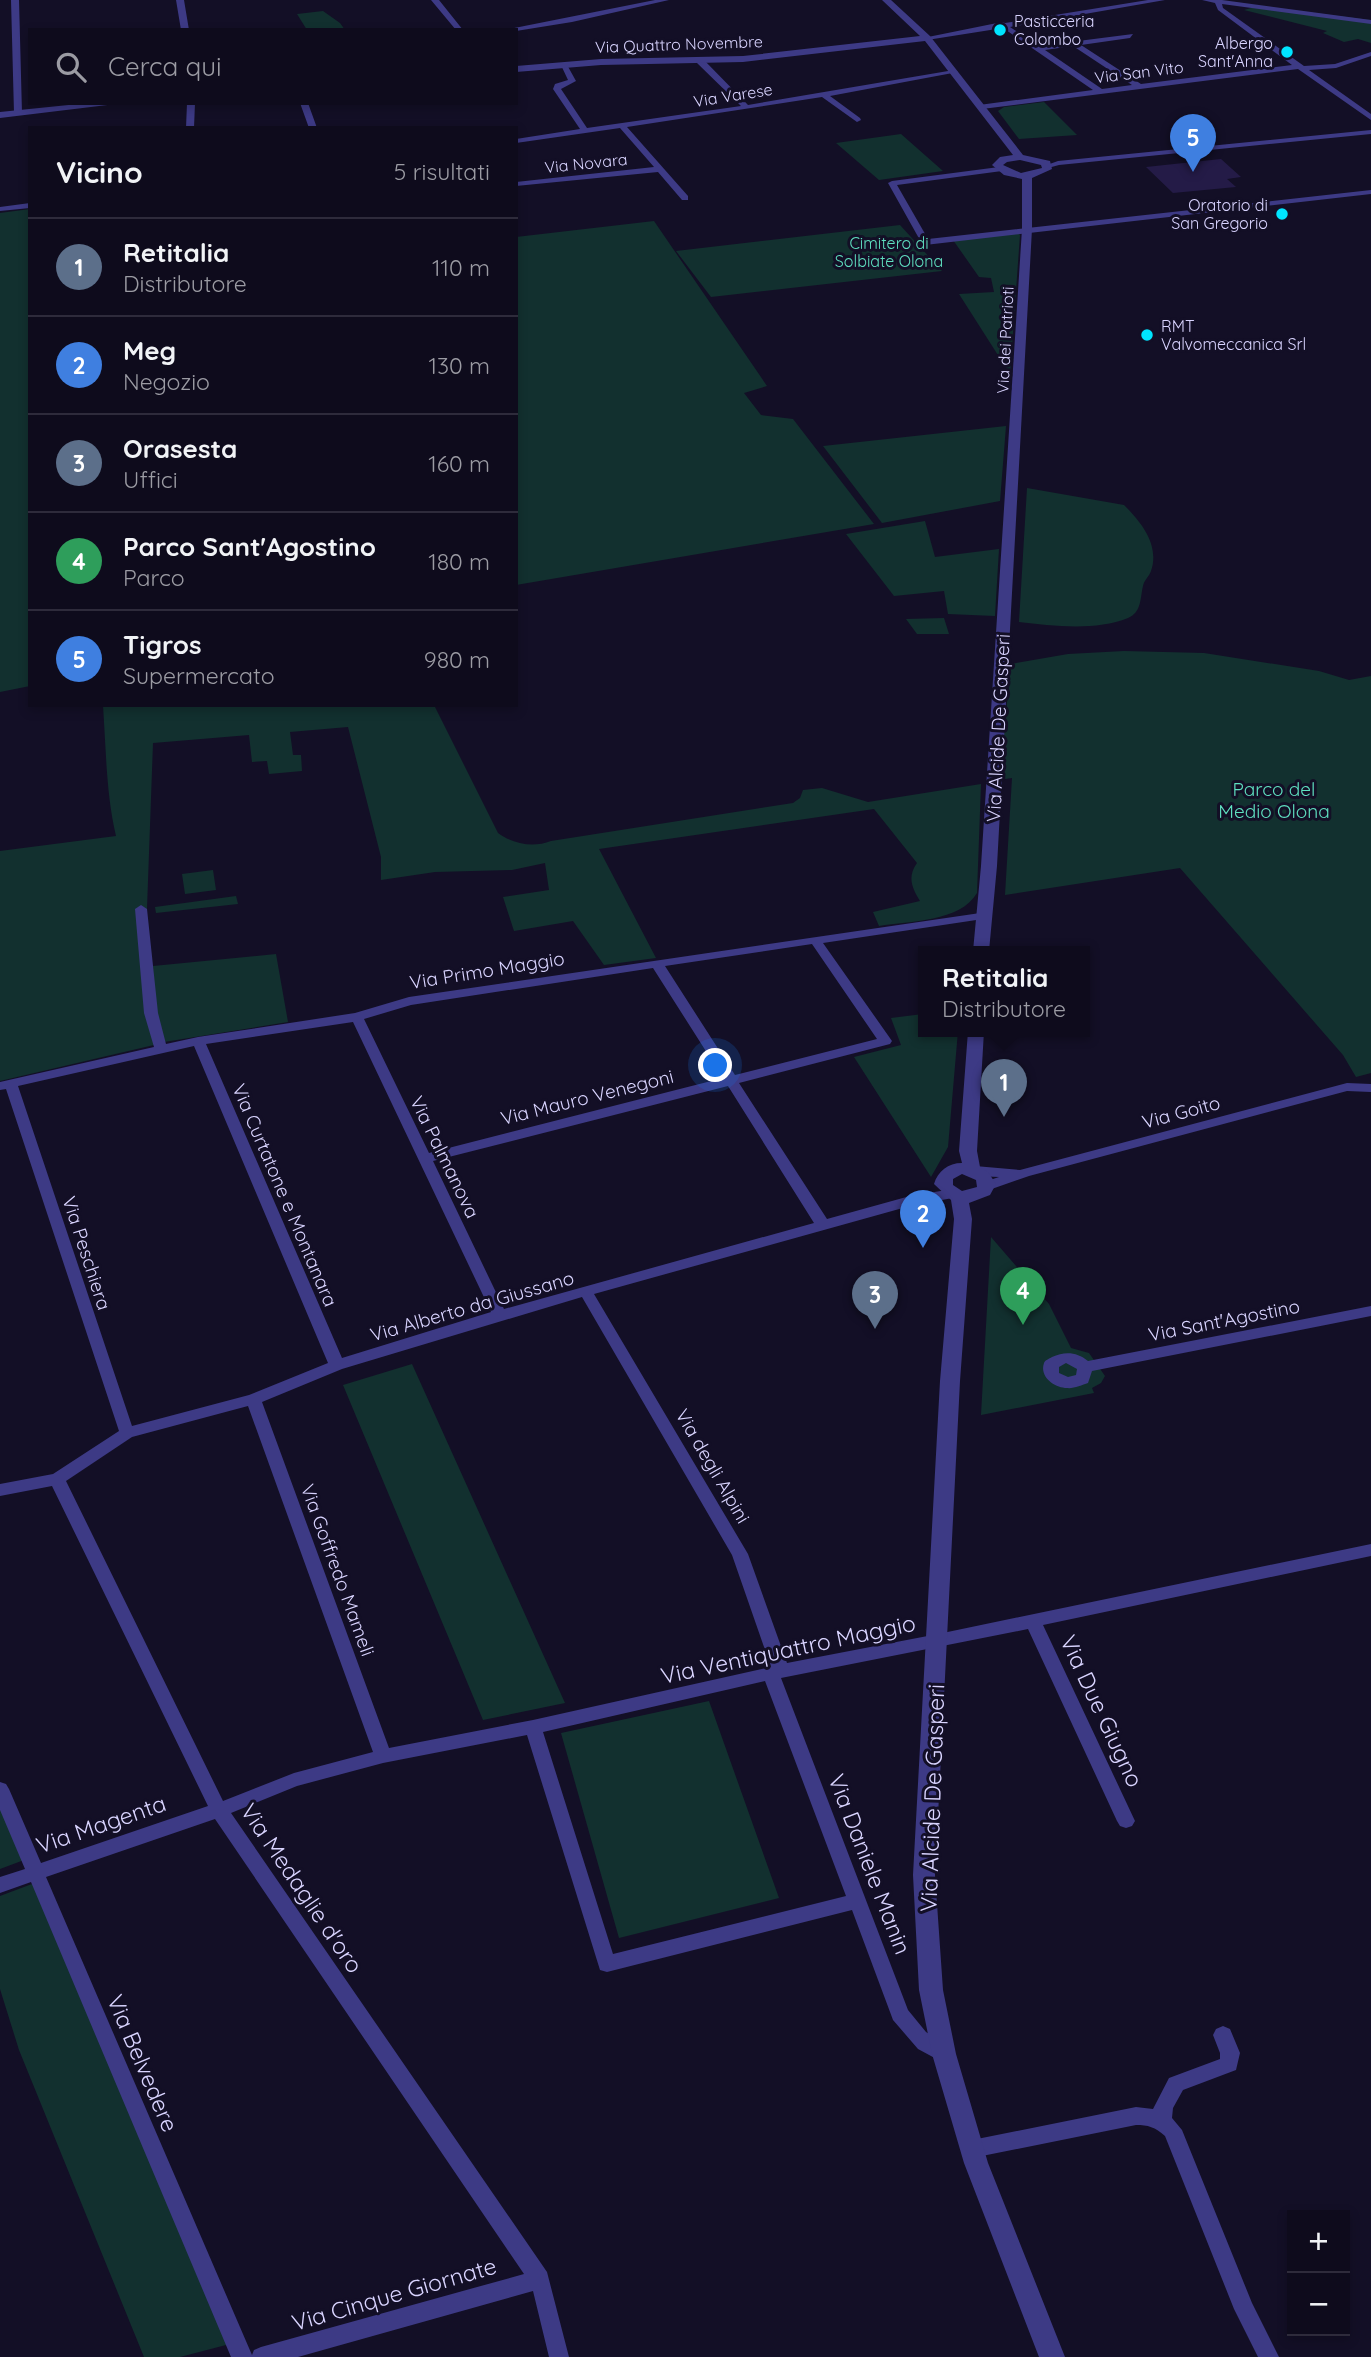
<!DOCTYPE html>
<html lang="it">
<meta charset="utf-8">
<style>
:root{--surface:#0e0b1c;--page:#171425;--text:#f1f3f6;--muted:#9b9ba3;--line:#2e2b3b;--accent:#00e5ff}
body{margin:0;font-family:Quicksand,sans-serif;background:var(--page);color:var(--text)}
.controls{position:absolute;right:21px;bottom:21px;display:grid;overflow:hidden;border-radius:0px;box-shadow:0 4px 10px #0003}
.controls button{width:63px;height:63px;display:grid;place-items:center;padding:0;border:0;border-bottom:2px solid var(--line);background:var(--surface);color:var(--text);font:35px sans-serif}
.you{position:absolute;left:716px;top:1066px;width:24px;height:24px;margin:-18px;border:5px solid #fff;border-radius:50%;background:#1a73e8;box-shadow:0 0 0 10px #1a73e833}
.badge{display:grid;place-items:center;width:46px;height:46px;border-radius:50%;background:var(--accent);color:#fff;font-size:23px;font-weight:700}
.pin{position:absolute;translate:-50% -58px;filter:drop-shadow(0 2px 4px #0008)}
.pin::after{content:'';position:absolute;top:37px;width:24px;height:21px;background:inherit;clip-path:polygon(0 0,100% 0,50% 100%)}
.popup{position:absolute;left:918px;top:946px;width:172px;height:91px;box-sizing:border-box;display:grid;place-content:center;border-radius:0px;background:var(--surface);filter:drop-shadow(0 2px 5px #0005);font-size:23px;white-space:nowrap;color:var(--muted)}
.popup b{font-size:26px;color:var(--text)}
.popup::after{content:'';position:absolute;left:50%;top:100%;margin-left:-14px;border:14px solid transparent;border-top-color:var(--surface)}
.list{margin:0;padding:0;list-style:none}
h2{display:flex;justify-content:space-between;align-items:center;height:91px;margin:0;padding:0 28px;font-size:30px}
h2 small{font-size:23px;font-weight:400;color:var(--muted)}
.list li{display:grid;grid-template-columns:46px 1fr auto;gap:21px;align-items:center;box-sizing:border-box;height:98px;padding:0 28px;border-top:2px solid var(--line)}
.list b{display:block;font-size:26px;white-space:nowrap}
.list p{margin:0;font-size:23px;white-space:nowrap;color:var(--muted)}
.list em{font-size:23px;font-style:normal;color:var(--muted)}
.icon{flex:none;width:38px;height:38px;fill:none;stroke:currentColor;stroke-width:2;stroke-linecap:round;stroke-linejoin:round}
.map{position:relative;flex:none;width:1371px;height:2357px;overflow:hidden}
.search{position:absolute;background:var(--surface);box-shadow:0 4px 10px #0003;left:28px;top:28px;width:490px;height:77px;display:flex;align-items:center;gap:18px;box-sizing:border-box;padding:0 24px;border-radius:0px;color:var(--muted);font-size:26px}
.panel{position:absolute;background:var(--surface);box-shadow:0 4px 10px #0003;left:28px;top:126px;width:490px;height:581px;border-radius:0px}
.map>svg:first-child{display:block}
.green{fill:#12302f}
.building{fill:#241b47}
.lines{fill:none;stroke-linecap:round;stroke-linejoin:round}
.minor{fill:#3d3a85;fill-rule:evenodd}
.tertiary{fill:#3d3a85;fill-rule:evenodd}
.poi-dot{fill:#00e5ff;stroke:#130f26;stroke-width:2.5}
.labels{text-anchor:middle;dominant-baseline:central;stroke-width:6;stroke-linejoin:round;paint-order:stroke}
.far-poi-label{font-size:16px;fill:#d9d4ff;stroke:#130f26;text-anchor:start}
.far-street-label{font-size:16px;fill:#d9d4ff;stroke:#130f26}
.far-park-label{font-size:16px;fill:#5fe0c0;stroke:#130f26}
.street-label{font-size:19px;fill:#d9d4ff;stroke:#130f26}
.park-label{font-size:19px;fill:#5fe0c0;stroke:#130f26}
.near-street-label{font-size:23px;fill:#d9d4ff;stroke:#130f26}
</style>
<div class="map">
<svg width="1371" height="2357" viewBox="0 0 1371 2357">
<rect width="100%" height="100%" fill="#130f26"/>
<!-- green -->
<path class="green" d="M1258 6 1371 20V43L1358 39 1344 42 1323 33 1327 31 1244 10Z
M323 11 340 23 345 30H307L297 14Z
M1044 102 1077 135 1019 139 998 111 1004 107Z
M901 134 943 171 879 180 836 143Z
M30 209V686L0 692V213Z
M654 221 767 386 744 393 761 415 793 419 874 524 516 585V237Z
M900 225 942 271 711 297 676 251Z
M1018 233 1020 235 1010 374 959 294 994 292 991 278 979 277 953 240Z
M1006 426 1000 501 882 523 823 446Z
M1027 488 1124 505C1141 522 1160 545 1151 571 1149 577 1144 580 1143 586 1140 598 1142 612 1128 618 1096 631 1053 626 1019 622Z
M925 521 935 557 999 549 995 616 948 614 944 591 894 596 846 534Z
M944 618 949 634H917L906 619Z
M1124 651 1204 653 1319 671 1349 680 1371 676V1073L1356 1077 1343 1055 1180 868 1005 895 1012 778 999 780 1011 664 1068 654Z
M103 705H434L498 833C513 844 533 848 551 841L793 803 800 798 803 790 822 788 868 802 981 784 977 893C960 922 910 921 879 926L873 912 920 901C912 888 907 877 917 863L874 809 599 849 656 958 604 965 573 921 514 931 503 897 549 890 545 863 512 870 435 872 381 880V857L348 727 290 732 293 755H301L302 771 269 774 267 761 252 762 249 735 153 743 146 936 154 1045 0 1081V851L116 836C106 793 106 749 103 705Z
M213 870 216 890 185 894 182 874Z
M236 896 238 904 156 913 155 907Z
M276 954 288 1022 164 1042 154 1011 153 966Z
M923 1014V1031H958L948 1147 931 1177 854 1057 901 1045 891 1018Z
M991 1237 1049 1304 1071 1348 1089 1353 1105 1376 1101 1383 1092 1388 1094 1393 981 1415Z
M412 1364 565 1703 483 1720 343 1385Z
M709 1701 779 1898 619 1938 561 1733Z
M0 1802 24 1860 0 1869Z
M32 1884 37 1889 228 2341 226 2345 180 2357H144L19 2050 0 1989V1896Z"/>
<!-- building -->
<path class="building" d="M1221 159 1241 177 1227 179 1236 187 1173 193 1146 167Z"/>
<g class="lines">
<!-- minor -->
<path class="minor" d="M11 0H19L22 113 18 115 14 113Z
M176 0H184L189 30H181Z
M431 0H439L463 30H456Z
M655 0H669L572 22 516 31 504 30Z
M1148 0H1165L1010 27 1039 46 1133 34 1130 38 1081 45 1141 84 1292 65 1218 10 1215 3 1202 0H1222L1371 20V24L1222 4 1223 8 1304 66 1335 64 1371 52V56L1336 68 1309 70 1371 114V120L1298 69 982 109H979V105L1093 90 1003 28 927 40 923 38 1002 22 1005 23ZM1073 46 1132 85 1102 89 1045 50Z
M697 59H703L748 105 954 70 958 72 830 96 860 118 861 120 857 122 822 97 627 127 688 196V200H682L658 172 516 186V182L654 167 620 128 516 143V139L580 129 553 89 555 84 568 80 560 63H566L576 81 561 89 587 128 741 106 697 63Z
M187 103H195L194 128H186Z
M300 103H308L317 128H309Z
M1371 130V134L1059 165 1048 168 1044 166 1058 161Z
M999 167 1003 169 1002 171 897 185 928 239 1371 190V194L925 245 921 242 888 183 892 181Z
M30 203V208L0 211V207Z
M141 905 147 909 158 1013 166 1044 198 1037 355 1013 409 997 987 912 989 915 983 919 823 943 892 1041 890 1044 739 1083 827 1219 910 1196 953 1189 958 1191 960 1194 958 1197 910 1206 594 1294 748 1554 787 1663 938 1634 1371 1544V1556L1043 1625 1135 1821 1132 1826 1126 1828 1120 1826 1117 1821 1028 1629 781 1678 908 2010 926 2032 951 2048 954 2054 951 2060 944 2063 918 2049 893 2020 852 1910 607 1972 600 1970 527 1735 383 1763 297 1786 231 1813 547 2272 569 2357H549L533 2291 298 2357H231L31 1882 0 1893V1877L25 1869 0 1810V1782L6 1784 9 1789 41 1863 208 1806 52 1486 0 1496V1484L53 1474 119 1431 6 1089 0 1090V1082L154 1047 144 1013 135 909ZM812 944 877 1039 735 1075 665 966ZM653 968 723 1078 429 1153 364 1019 411 1005ZM353 1022 491 1312 342 1358 206 1044ZM194 1046 328 1363 249 1395 132 1426 18 1086ZM728 1086 814 1223 504 1309 433 1161ZM582 1297 732 1555 771 1667 533 1720 389 1748 262 1402 342 1369ZM248 1406 373 1752 294 1773 223 1801 66 1481 132 1437ZM765 1681 846 1896 613 1954 543 1732ZM215 1819 524 2274 261 2347 254 2350 252 2355 46 1877Z
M1347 1083 1371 1084V1092L1347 1091 1029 1176 986 1191 979 1186 981 1183 999 1177 975 1176 968 1171 975 1166 1020 1170Z
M1371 1306V1316L1092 1371 1088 1383C1082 1385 1073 1389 1067 1388 1055 1388 1039 1377 1044 1363 1045 1360 1049 1359 1052 1357 1065 1351 1077 1352 1088 1361ZM1066 1363 1077 1369 1076 1375 1068 1377 1059 1373V1367Z
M1223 2026 1230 2029 1240 2053 1236 2070 1183 2090 1173 2108 1172 2118 1182 2130 1252 2303 1279 2357H1258L1234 2309 1165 2136C1155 2127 1148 2125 1136 2125L972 2158 965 2155 962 2149 965 2143 972 2140 1136 2107 1153 2109 1169 2078 1220 2059V2053L1213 2035 1216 2029Z"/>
<!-- tertiary -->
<path class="tertiary" d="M882 0H891L930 36 1023 155 1050 161 1052 169 1032 178V229L997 866 989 951H973L981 866 1022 229V179L1004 175 992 165 1000 157 1013 155 925 41 743 62 601 65 516 72V66L601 59 743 56 920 36ZM1020 160 1041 165 1042 168 1021 173 1003 165 1007 162Z
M88 103H124L0 118V112Z
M968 1031H984L977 1151 980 1167 988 1172 996 1184 990 1195 969 1203 972 1219 960 1381 935 1875 943 1990 956 2054 988 2163 1065 2357H1039L964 2163 932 2054 919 1990 913 1875 940 1381 954 1219 951 1200 934 1184C938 1171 948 1163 962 1163L959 1151ZM962 1174 976 1180 977 1187 962 1191 953 1185V1179Z"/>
</g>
<!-- markers -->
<g class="poi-dot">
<circle cx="1000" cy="30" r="7"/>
<circle cx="1287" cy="52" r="7"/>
<circle cx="1282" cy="214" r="7"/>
<circle cx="1147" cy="335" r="7"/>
</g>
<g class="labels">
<!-- far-poi labels -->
<g class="far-poi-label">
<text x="1014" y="21">Pasticceria<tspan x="1014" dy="18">Colombo</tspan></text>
<text x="1273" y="43" text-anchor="end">Albergo<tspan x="1273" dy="18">Sant'Anna</tspan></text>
<text x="1268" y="205" text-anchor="end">Oratorio di<tspan x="1268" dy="18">San Gregorio</tspan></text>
<text x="1161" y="326">RMT<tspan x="1161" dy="18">Valvomeccanica Srl</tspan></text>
</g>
<!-- far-street labels -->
<g class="far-street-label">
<text transform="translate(679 44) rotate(-2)">Via Quattro Novembre</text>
<text transform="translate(1139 72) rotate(-7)">Via San Vito</text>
<text transform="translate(733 95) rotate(-9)">Via Varese</text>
<text transform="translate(586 163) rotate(-6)">Via Novara</text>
<text transform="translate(1005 340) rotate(-87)">Via dei Patrioti</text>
</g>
<!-- far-park labels -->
<g class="far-park-label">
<text x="889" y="243">Cimitero di<tspan x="889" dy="18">Solbiate Olona</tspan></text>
</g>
<!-- street labels -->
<g class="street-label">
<text transform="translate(998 728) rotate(-87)">Via Alcide De Gasperi</text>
<text transform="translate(487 970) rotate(-9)">Via Primo Maggio</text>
<text transform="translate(587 1097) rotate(-14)">Via Mauro Venegoni</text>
<text transform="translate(1181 1112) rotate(-15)">Via Goito</text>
<text transform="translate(445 1157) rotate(64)">Via Palmanova</text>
<text transform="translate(285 1195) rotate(67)">Via Curtatone e Montanara</text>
<text transform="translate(87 1253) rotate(72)">Via Peschiera</text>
<text transform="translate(472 1306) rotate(-16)">Via Alberto da Giussano</text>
<text transform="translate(1224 1320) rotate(-11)">Via Sant'Agostino</text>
<text transform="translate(713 1466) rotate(60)">Via degli Alpini</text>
<text transform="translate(338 1570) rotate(70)">Via Goffredo Mameli</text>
</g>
<!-- park labels -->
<g class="park-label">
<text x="1274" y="789">Parco del<tspan x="1274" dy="22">Medio Olona</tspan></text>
</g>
<!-- near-street labels -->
<g class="near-street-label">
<text transform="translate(788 1649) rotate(-12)">Via Ventiquattro Maggio</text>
<text transform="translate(1102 1711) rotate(65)">Via Due Giugno</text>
<text transform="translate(932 1798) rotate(-88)">Via Alcide De Gasperi</text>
<text transform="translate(101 1824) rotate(-19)">Via Magenta</text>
<text transform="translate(870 1864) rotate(69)">Via Daniele Manin</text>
<text transform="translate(302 1888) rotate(56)">Via Medaglie d'oro</text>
<text transform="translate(143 2063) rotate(67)">Via Belvedere</text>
<text transform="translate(394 2294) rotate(-16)">Via Cinque Giornate</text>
</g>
</g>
</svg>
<div class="controls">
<button>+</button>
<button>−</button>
</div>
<div class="you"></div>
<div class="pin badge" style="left:1004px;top:1117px;background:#5c6f8a">1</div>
<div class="popup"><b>Retitalia</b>Distributore</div>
<div class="pin badge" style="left:923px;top:1248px;background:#3f7fe0">2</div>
<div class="pin badge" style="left:875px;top:1329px;background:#5c6f8a">3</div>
<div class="pin badge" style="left:1023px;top:1325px;background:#2e9e5b">4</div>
<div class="pin badge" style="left:1193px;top:172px;background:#3f7fe0">5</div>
<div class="search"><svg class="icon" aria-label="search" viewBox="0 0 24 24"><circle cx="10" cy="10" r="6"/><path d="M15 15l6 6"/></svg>Cerca qui</div>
<section class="panel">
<h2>Vicino<small>5 risultati</small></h2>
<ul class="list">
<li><span class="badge" style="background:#5c6f8a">1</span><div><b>Retitalia</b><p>Distributore</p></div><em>110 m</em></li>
<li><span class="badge" style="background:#3f7fe0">2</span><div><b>Meg</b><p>Negozio</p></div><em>130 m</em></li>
<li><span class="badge" style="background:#5c6f8a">3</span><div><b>Orasesta</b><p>Uffici</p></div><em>160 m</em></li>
<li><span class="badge" style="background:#2e9e5b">4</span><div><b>Parco Sant'Agostino</b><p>Parco</p></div><em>180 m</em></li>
<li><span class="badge" style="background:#3f7fe0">5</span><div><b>Tigros</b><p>Supermercato</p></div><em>980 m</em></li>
</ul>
</section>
</div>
